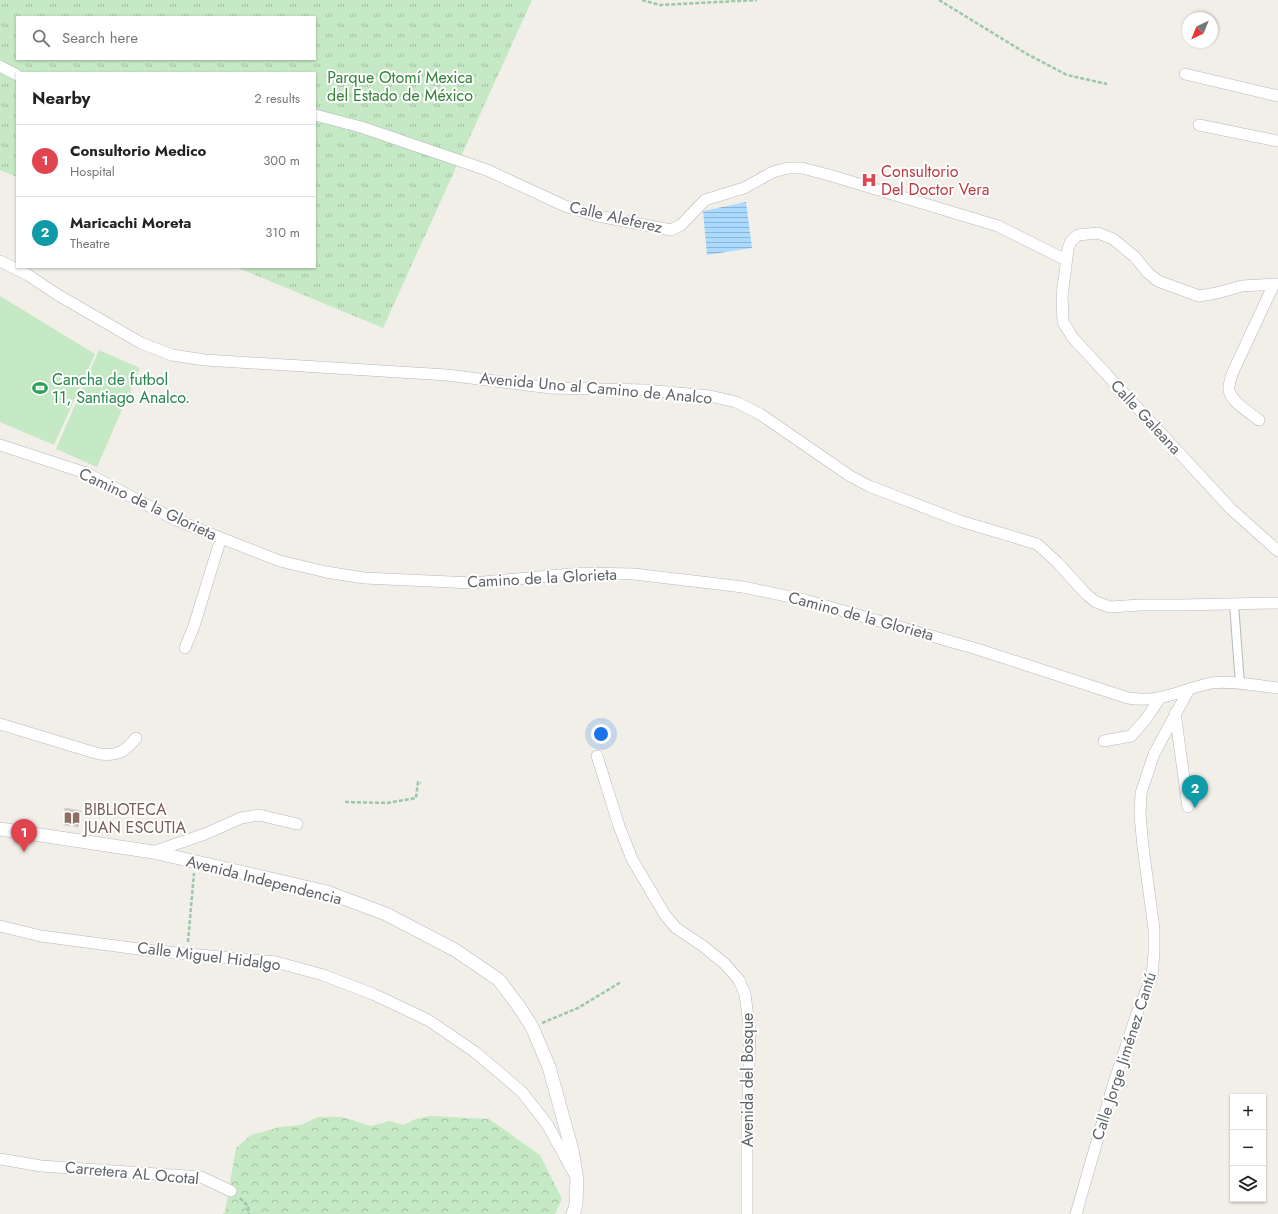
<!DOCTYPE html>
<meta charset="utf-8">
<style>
:root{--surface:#fff;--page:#f2f2f2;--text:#222;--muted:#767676;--line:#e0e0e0;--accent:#ea4335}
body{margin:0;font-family:Jost,sans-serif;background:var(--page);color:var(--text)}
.controls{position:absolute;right:12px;bottom:12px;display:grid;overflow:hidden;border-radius:0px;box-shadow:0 1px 3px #0004}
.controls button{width:36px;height:36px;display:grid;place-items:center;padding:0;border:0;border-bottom:1px solid var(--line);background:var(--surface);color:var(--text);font:20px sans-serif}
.compass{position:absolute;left:1182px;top:12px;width:36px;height:36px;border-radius:50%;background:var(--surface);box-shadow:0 1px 3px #0004;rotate:223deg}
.you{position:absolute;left:601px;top:734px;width:14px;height:14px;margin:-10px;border:3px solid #fff;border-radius:50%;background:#1a73e8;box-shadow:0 0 0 6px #1a73e833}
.badge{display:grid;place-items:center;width:26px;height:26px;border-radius:50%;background:var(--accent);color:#fff;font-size:13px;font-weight:700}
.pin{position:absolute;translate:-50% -33px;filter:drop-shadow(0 1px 2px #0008)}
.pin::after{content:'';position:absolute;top:21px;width:14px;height:12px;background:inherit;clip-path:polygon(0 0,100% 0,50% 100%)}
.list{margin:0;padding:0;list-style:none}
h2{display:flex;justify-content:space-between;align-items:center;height:52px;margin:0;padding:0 16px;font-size:17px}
h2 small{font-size:13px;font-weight:400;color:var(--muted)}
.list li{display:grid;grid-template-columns:26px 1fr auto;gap:12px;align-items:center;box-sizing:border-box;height:72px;padding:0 16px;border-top:1px solid var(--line)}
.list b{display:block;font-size:15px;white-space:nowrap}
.list p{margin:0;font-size:13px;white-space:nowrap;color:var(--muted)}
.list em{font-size:13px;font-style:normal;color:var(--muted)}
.icon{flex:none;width:22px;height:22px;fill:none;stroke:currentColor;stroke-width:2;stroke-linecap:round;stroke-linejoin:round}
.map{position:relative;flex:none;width:1278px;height:1214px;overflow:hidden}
.search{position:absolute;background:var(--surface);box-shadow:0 1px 3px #0004;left:16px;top:16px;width:300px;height:44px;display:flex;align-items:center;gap:10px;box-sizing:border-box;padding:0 14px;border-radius:0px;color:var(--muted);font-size:15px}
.panel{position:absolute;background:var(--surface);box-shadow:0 1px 3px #0004;left:16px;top:72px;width:300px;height:196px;border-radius:0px}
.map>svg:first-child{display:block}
.grass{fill:#c5e8c5}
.forest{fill:url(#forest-crowns)}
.park{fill:url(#park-tufts);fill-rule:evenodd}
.water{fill:url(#water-rules)}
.building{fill:#cccac5;stroke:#d6d1c6}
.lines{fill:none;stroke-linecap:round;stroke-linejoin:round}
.pedestrian-casing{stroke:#b5b8bc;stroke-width:10}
.minor-casing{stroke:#b5b8bc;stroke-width:12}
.tertiary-casing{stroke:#b5b8bc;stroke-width:14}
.path{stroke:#9cc7a9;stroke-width:2.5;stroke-dasharray:4 2;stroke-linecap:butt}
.pedestrian{stroke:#fff;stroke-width:8}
.minor{stroke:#fff;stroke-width:11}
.tertiary{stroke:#fff;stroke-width:13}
.labels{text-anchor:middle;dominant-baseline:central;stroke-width:4;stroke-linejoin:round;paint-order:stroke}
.park-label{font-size:16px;fill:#348238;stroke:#fff}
.health-label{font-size:16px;fill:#be3a42;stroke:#fff;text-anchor:start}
.street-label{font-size:16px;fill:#5f6368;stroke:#fff}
.leisure-label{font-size:16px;fill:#27864d;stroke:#fff;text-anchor:start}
.education-label{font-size:16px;fill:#785e54;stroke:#fff;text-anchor:start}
</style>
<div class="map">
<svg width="1278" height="1214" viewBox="0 0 1278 1214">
<defs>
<pattern id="forest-crowns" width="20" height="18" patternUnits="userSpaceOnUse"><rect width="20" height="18" fill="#c5e8c5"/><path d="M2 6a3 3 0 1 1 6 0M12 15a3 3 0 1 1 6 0" fill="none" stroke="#a3c0a4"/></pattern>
<pattern id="park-tufts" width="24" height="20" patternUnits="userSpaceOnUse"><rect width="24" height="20" fill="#c5e8c5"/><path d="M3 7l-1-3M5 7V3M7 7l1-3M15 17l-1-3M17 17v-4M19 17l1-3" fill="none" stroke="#a3c0a4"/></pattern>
<pattern id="water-rules" width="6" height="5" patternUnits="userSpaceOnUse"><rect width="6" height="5" fill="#aadaff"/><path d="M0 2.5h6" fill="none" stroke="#8eb4d2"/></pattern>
</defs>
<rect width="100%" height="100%" fill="#f1efe8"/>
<!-- grass -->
<path class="grass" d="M0 296 95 354 54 445 0 422Z
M99 350 140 368 97 467 56 449Z"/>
<!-- forest -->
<path class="forest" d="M430 1116 489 1119 540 1155 562 1199 555 1214H222L225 1212 236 1148 251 1135 280 1127 301 1125 318 1117H342L371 1126 390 1121 403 1125 416 1119Z"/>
<!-- park -->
<path class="park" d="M0 0H532L383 328 236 267H315V73H17V177L0 170ZM17 17H315V59H17Z"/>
<!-- water -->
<path class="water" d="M746 202 752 248 707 255 703 211Z"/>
<!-- building -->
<path class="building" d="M65 808 81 811 78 827 63 825Z"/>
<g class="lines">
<defs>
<path id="pedestrian" d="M1234 604 1240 684"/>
<path id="minor" d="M0 66 17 75
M1185 74 1278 96
M315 115 361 127 487 170 565 206 598 216 671 230 681 225 705 200 744 188 773 172 788 168H802L829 175 998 226 1066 260
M1199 125 1278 141
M0 261 28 275 58 295 141 343 172 355 205 360 447 375 551 388 646 390 710 396 736 402 760 414 850 476 869 486 960 521 1037 544 1057 562 1086 594 1096 602 1110 607 1140 605H1181L1278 603
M1278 284 1242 286 1217 293 1199 296 1158 281 1148 273 1135 257 1113 239 1098 233 1078 235 1071 241 1068 249 1062 296 1063 322 1073 338 1231 509 1278 551
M1259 420C1250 413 1231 402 1229 390 1228 385 1231 379 1232 374L1274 284
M0 445 86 473 176 520 221 538 280 561 326 572 364 578 473 583 582 573 634 574 743 587 805 600 977 649 1128 698C1160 703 1178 691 1207 684 1224 679 1260 686 1278 688
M185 648 194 626 221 538
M1175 713 1188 807
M0 724 99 754C118 756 125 752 136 738
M1104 741 1131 736 1146 719 1160 698
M597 756 619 826 632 859 665 915 676 928 703 946 725 964 739 980 745 994 750 1033 747 1126V1214
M153 852 205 834 241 818 259 815 297 824
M0 926 41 936 146 950 276 962 323 975 373 994 428 1020 475 1052 522 1092 547 1124 574 1173
M0 1159 41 1166 201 1177 231 1191
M1076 1214 1112 1089 1137 1013 1152 976 1154 953V929L1143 847 1140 815 1141 793 1154 754 1188 691"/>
<path id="tertiary" d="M0 829 153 852 327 892 386 914 455 950 499 980 520 1008 532 1027 549 1067 572 1150 577 1179 576 1205 573 1214"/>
</defs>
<!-- pedestrian casing -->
<use href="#pedestrian" class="pedestrian-casing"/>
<!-- minor casing -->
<use href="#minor" class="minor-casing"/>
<!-- tertiary casing -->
<use href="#tertiary" class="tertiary-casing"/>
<!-- path -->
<path class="path" d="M642 0 660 5 757 0
M939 0 1027 54 1067 75 1107 84
M345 802 387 803 416 798 418 782 421 783
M188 942 194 873
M542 1023 578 1008 621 982
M240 1198 248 1206 249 1214"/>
<!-- pedestrian -->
<use href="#pedestrian" class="pedestrian"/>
<!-- minor -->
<use href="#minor" class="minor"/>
<!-- tertiary -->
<use href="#tertiary" class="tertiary"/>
</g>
<!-- icons -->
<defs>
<symbol id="hospital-bare" viewBox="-9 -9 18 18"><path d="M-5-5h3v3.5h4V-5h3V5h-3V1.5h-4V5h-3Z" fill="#e0444e" stroke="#fff" stroke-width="2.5" paint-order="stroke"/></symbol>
<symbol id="stadium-bare" viewBox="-9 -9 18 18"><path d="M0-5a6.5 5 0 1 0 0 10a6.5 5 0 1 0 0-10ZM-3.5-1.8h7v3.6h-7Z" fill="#2e9e5b" stroke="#fff" stroke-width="2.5" paint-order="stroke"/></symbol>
<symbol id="library-bare" viewBox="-9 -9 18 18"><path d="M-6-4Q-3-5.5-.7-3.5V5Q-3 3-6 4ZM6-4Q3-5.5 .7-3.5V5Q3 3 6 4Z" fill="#8d6e63" stroke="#fff" stroke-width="2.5" paint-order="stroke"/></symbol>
</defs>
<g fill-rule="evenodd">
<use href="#hospital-bare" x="858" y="169" width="22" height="22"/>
<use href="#stadium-bare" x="29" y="377" width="22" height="22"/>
<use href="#library-bare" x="61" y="807" width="22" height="22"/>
</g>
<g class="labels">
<!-- park labels -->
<g class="park-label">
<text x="400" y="77">Parque Otomí Mexica<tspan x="400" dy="18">del Estado de México</tspan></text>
</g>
<!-- health labels -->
<g class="health-label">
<text x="881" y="171">Consultorio<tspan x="881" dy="18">Del Doctor Vera</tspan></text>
</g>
<!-- street labels -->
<g class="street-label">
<text transform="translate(616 217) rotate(13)">Calle Aleferez</text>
<text transform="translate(596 388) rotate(5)">Avenida Uno al Camino de Analco</text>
<text transform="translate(1146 417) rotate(47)">Calle Galeana</text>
<text transform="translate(148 504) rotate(25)">Camino de la Glorieta</text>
<text transform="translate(542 578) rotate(-3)">Camino de la Glorieta</text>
<text transform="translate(861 616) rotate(15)">Camino de la Glorieta</text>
<text transform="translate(264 880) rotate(14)">Avenida Independencia</text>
<text transform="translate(209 956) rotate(7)">Calle Miguel Hidalgo</text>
<text transform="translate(1124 1056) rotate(-72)">Calle Jorge Jiménez Cantú</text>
<text transform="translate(747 1080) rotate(-90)">Avenida del Bosque</text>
<text transform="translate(132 1173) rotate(5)">Carretera AL Ocotal</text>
</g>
<!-- leisure labels -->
<g class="leisure-label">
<text x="52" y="379">Cancha de futbol<tspan x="52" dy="18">11, Santiago Analco.</tspan></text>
</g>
<!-- education labels -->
<g class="education-label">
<text x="84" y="809">BIBLIOTECA<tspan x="84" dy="18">JUAN ESCUTIA</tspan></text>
</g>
</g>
</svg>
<div class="controls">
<button>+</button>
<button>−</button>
<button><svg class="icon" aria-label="layers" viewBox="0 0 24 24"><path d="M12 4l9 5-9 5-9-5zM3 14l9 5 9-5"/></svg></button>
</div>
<svg class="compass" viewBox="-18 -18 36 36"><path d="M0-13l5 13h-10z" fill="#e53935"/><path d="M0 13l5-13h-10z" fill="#767676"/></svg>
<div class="you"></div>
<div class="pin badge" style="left:24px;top:852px;background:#e0444e">1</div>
<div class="pin badge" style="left:1195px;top:808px;background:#0f9aa8">2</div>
<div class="search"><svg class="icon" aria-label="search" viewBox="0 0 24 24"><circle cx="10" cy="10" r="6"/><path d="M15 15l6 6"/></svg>Search here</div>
<section class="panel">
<h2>Nearby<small>2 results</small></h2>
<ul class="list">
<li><span class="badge" style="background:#e0444e">1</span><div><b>Consultorio Medico</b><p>Hospital</p></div><em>300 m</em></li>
<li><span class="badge" style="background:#0f9aa8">2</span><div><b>Maricachi Moreta</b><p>Theatre</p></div><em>310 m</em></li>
</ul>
</section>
</div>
